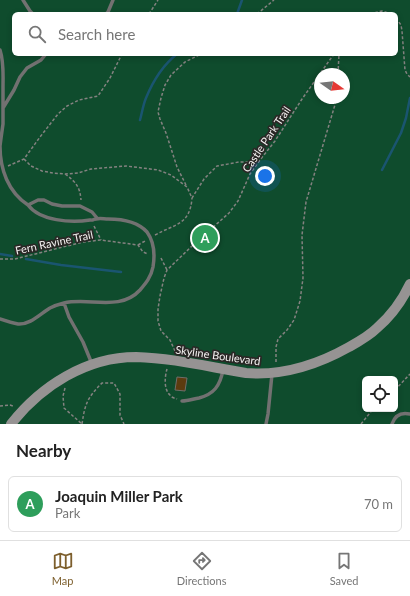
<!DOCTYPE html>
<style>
:root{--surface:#fff;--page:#f2f2f2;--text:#222;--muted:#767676;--line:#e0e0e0;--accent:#7d5f2d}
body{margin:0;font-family:Lato,sans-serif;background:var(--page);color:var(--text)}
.controls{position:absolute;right:12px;bottom:12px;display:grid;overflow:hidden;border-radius:6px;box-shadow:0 2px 6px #0003}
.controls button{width:36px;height:36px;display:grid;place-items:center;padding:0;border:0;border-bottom:1px solid var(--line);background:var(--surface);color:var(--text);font:20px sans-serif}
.compass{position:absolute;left:314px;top:68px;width:36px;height:36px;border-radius:50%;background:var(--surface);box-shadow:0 2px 6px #0003;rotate:104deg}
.you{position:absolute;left:265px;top:176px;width:14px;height:14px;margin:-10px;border:3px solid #fff;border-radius:50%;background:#1a73e8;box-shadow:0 0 0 6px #1a73e833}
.badge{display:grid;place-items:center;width:26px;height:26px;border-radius:50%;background:var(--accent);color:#fff;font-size:13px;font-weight:700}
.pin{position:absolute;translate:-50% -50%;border:2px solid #fff;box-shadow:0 1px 4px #0006}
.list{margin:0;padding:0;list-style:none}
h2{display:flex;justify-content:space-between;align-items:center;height:52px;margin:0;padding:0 16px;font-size:17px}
h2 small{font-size:13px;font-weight:400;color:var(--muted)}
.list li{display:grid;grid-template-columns:26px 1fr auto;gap:12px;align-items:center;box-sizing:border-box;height:56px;margin:0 8px 8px;padding:0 8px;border:1px solid var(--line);border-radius:6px}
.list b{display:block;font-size:15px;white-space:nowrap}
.list p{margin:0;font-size:13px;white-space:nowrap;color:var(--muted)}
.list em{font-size:13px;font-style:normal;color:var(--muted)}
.icon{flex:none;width:22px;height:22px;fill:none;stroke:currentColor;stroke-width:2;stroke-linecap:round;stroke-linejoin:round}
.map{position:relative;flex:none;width:410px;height:424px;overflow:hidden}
.search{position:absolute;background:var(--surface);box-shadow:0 2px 6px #0003;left:12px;right:12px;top:12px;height:44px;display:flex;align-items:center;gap:10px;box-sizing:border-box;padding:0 14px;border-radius:6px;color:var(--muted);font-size:15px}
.sheet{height:116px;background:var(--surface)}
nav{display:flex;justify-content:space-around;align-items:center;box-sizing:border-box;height:56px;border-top:1px solid var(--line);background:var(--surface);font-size:11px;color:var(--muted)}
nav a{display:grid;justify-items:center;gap:2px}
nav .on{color:var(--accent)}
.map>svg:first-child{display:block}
.green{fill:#0f4c2d;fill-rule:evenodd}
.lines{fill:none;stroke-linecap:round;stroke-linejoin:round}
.stream{stroke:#1a5570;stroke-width:2.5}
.building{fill:#5c3b0f;stroke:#706e6b}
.path{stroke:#848280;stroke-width:1.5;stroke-dasharray:3 2;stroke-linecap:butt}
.lane{stroke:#727171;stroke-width:3.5}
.secondary{stroke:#969393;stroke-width:10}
.labels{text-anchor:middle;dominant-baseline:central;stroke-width:3.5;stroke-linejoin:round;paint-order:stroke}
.street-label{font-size:11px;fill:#f4f2f1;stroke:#2a2826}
</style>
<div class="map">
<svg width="410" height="424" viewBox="0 0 410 424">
<rect width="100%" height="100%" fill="#343230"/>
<!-- green -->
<path class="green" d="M0 0H410V424H0ZM14 14H396V54H14ZM320 74H344V98H320ZM365 379H395V409H365Z"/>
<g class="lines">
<!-- stream -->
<path class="stream" d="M237 14 242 0
M140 120C142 113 143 105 146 98 153 81 163 65 177 54
M382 170 401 133 406 118 410 98
M0 254 12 256
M26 259 61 265 121 272"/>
</g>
<!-- building -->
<path class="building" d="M177 377 187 378 185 391 175 390Z"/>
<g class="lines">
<!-- path -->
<path class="path" d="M149 14 158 0
M257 14 274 0
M370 14 382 11 392 14
M396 18 401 25 402 31 405 70 407 74 410 77
M338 74 339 54
M24 159 31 166 42 171 53 173 65 174 78 173 91 169 126 166 158 170 171 175 187 187 192 198 204 179 217 166 239 162H251L260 160
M8 166 24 159 40 137 58 114 67 106 79 100 98 96 110 78 122 54
M65 174C76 182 80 187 81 200
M186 185 177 167 166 133 160 119 158 112 161 98 165 85 171 75 185 62 201 54
M94 226 101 240
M155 235C175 224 190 225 192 198
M138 245 145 241
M161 258 167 270
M0 259H15L83 242 101 240 138 245 143 252 148 254
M175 351 170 340 161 331 158 321V309L160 296 164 278 167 270 192 246 229 213 238 201 250 174 260 160 275 141 302 99 334 54
M276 362V347L278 339 287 330 294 320 300 301 303 278 302 235 306 202 337 98
M167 369C165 376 163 390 171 396 172 398 175 398 177 399
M65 388 63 396 64 408 82 424
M395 390 410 374
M0 406 10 405 13 406
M82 424C85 404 87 398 102 383H114L120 394V415L124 424
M361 424 373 409"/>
<!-- lane -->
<path class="lane" d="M23 0 30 11 33 14
M106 14 108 12 113 0
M0 50C4 62 3 74 3 87 3 99 3 111 3 124 2 131 1 138 0 146 0 169 8 192 28 205
M3 108 14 90 20 77 27 68 41 60 46 54
M64 303 69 317 83 342 92 364
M0 319C6 321 12 323 18 324 30 325 40 314 50 308 54 306 60 304 64 303 89 297 120 312 140 290 146 283 151 277 153 267 155 255 155 243 147 232 137 221 122 219 108 219 104 219 100 218 96 219 90 220 96 220 90 220 71 223 40 221 28 205L38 200H44L52 204 62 206H80L92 212 97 218
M182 401C188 401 193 399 199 398 214 394 220 386 223 370
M266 424 268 414 272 374
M392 424C395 415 401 412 410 414"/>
<!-- secondary -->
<path class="secondary" d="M11 424C41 386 86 357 136 357 173 358 209 367 246 373 283 376 317 365 349 347 358 342 369 336 377 328 391 316 402 301 410 284"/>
</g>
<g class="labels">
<!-- street labels -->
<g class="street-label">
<text transform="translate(266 139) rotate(-56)">Castle Park Trail</text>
<text transform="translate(54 242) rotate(-12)">Fern Ravine Trail</text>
<text transform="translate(218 355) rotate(8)">Skyline Boulevard</text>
</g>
</g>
</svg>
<div class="controls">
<button><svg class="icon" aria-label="locate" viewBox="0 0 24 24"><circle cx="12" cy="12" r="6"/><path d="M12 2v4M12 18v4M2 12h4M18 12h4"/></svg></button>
</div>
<svg class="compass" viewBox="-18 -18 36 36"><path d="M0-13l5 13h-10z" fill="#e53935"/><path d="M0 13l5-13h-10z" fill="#767676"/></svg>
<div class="you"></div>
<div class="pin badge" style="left:205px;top:238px;background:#2e9e5b">A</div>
<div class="search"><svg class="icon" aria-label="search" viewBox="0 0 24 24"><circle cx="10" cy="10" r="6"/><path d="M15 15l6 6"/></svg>Search here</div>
</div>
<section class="sheet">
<h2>Nearby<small></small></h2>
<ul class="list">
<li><span class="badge" style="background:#2e9e5b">A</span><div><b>Joaquin Miller Park</b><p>Park</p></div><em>70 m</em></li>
</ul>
</section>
<nav>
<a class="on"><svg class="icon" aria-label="map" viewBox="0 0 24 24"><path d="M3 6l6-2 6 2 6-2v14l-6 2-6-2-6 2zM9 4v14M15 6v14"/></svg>Map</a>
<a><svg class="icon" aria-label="directions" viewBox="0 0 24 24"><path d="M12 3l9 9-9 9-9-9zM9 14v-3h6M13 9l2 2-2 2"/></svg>Directions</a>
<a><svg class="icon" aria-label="saved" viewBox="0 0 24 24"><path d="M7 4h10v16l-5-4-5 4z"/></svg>Saved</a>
</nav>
